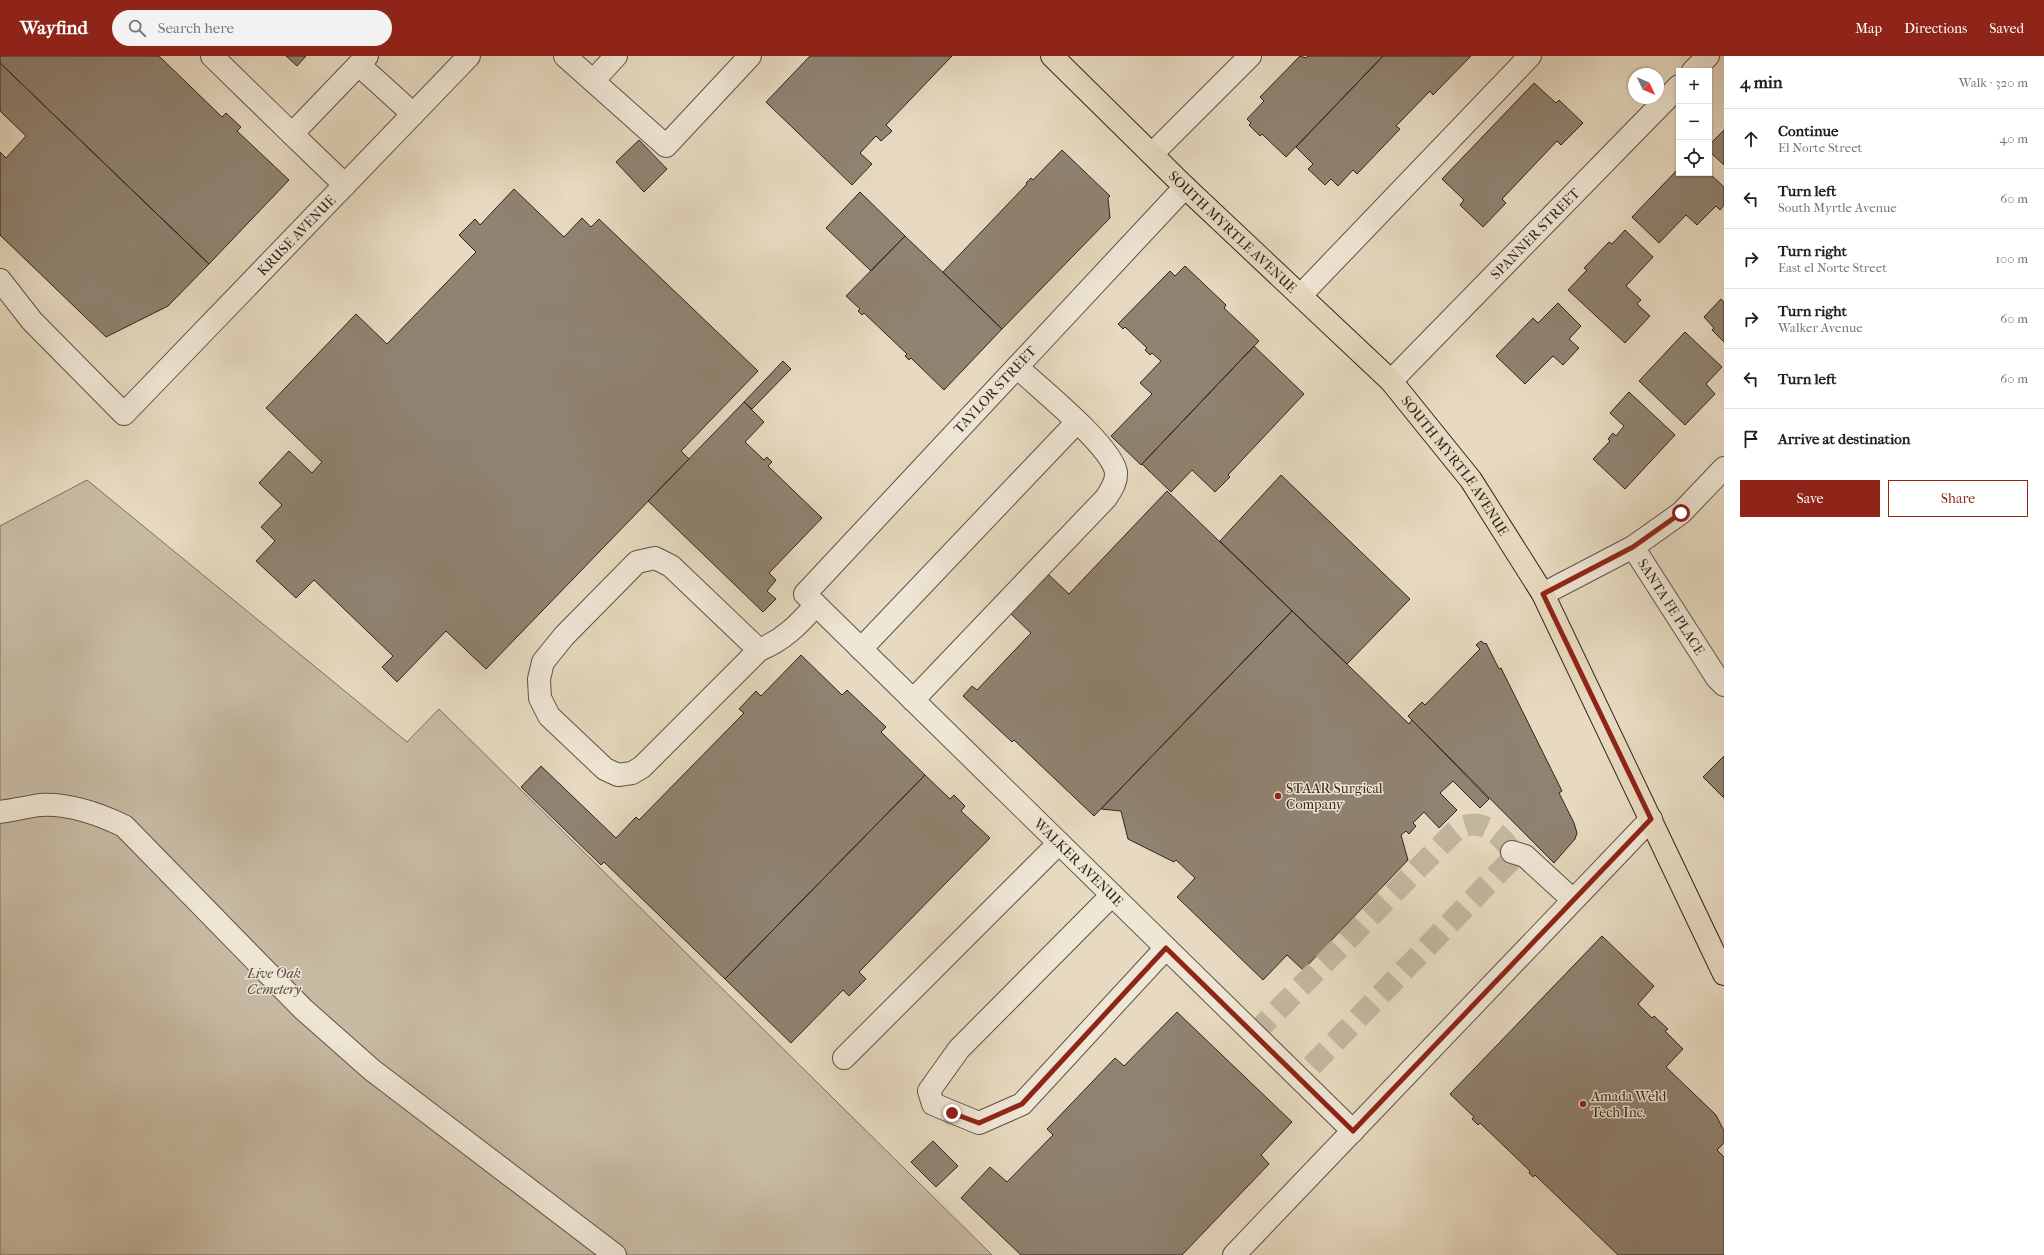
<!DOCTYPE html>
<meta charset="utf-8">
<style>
:root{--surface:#fff;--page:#f2f2f2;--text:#202124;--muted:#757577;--line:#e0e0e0;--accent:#8f2418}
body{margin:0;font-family:"IM FELL French Canon",serif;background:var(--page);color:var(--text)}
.controls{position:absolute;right:12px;top:12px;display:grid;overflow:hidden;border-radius:0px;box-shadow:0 1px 3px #0004}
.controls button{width:36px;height:36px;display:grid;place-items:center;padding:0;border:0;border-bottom:1px solid var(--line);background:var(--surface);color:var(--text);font:20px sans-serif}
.compass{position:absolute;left:1628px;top:12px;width:36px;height:36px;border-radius:50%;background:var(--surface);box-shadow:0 1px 3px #0004;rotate:134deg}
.stop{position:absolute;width:12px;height:12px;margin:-9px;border:3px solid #8f2418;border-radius:50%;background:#fff}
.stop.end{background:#8f2418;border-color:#fff;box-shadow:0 1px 4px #0008}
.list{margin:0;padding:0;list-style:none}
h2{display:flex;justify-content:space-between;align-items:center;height:52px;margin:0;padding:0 16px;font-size:17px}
h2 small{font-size:13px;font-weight:400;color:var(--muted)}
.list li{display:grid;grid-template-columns:26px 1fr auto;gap:12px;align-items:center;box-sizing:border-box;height:60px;padding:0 16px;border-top:1px solid var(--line)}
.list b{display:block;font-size:15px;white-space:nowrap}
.list p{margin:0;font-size:13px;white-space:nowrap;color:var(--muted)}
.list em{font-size:13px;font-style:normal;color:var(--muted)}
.actions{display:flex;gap:8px;padding:12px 16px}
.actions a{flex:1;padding:9px 0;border:1px solid var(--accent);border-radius:0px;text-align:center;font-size:14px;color:var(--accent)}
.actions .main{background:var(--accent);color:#fff}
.icon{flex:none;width:22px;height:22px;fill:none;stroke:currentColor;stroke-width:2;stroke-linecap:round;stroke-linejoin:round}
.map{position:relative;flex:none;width:1724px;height:1199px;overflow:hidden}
header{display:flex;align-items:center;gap:24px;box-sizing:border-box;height:56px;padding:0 20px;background:var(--accent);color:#fff}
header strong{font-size:19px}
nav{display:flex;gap:22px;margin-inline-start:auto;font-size:14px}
.search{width:280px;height:36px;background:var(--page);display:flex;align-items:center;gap:10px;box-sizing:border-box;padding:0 14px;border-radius:22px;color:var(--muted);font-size:15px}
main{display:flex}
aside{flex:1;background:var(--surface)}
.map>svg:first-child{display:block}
.green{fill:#c8bba4;stroke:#7c7060}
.building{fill:#908372;stroke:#31251d}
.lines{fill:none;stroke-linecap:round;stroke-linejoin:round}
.minor-tunnel{stroke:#c3b69f;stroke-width:22;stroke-dasharray:22 11;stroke-linecap:butt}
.minor-casing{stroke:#5e5246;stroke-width:24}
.major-casing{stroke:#31251d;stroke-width:24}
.minor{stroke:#efe7d6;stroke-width:22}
.major{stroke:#e7dac0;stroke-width:22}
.route{stroke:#8f2418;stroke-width:5}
.poi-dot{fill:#8f2418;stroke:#efe7d6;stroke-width:1.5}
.labels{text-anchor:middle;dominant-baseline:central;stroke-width:3;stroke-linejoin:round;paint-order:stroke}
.street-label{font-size:14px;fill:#31251d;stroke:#efe7d6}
.poi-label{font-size:14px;fill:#31251d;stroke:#efe7d6;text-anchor:start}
.park-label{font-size:14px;font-style:italic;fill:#574a3f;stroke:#efe7d6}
</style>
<header>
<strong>Wayfind</strong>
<div class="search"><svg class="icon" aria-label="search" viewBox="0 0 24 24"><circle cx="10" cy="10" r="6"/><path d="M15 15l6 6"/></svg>Search here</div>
<nav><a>Map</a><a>Directions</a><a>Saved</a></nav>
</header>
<main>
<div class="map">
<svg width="1724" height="1199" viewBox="0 0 1724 1199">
<rect width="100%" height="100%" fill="#e7dac0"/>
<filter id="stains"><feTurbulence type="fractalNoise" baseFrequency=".005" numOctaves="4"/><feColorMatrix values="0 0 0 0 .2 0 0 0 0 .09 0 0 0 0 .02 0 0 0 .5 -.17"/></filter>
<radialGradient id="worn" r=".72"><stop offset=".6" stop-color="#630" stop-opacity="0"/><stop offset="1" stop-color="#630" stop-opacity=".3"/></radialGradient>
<!-- green -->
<path class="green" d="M87 424 407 686 439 653 992 1199H0V470Z"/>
<!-- building -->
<path class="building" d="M0 0H159L222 61 226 57 241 71 237 75 289 124 209 208 0 7Z
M286 0H306L297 10Z
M810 0H952L886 69 892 75 881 85 876 80 860 97 872 108 852 129 766 46Z
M1300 0 1306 2 1308 0H1383L1286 101 1262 78 1260 80 1249 69 1251 67 1247 63 1264 45 1260 41Z
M1383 0H1471L1433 39 1430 35 1396 70 1400 73 1357 118 1353 114 1338 130 1331 123 1325 129 1308 113 1313 108 1296 91Z
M0 7 209 208 168 250 106 281 0 179V96L6 102 26 80 0 55Z
M1534 27 1556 47 1559 44 1583 67 1561 89 1557 85 1502 143 1506 147 1483 171 1460 149 1464 144 1442 123Z
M1724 74V109L1709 95V89Z
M639 84 667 113 644 136 616 106Z
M1062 94 1110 140 1108 142 1110 162 1002 273 943 216 1027 128 1026 127 1031 122 1033 124Z
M1679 112V117H1709L1724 131V149L1720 154 1716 150 1697 169 1686 159 1659 187 1632 161Z
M514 133 564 181 582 162 591 171 599 163 758 315 681 395 689 403 486 613 446 575 397 626 382 611 393 600 314 524 296 542 256 505 275 485 261 471 282 449 259 427 289 395 312 417 322 406 266 352 356 258 387 288 476 196 459 179 475 163 480 169Z
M860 136 905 180 871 215 826 172Z
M1625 174 1653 201 1626 230 1641 244 1637 248 1650 260 1625 287 1568 234 1587 214 1584 212 1609 186 1612 188Z
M905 180 1002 273 944 334 911 302 909 304 905 300 907 298 864 257 862 259 858 255 860 253 846 240Z
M1185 210 1226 249 1224 252 1259 285 1141 409 1111 380 1152 338 1140 327 1161 305 1152 297 1150 299 1145 294 1147 292 1125 271 1123 273 1118 268 1170 215 1175 220Z
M1721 243 1724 246V286L1712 274 1714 272 1704 261Z
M1558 247 1581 270 1569 283 1579 292 1563 309 1553 300 1525 328 1496 300 1533 262 1538 267Z
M1685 276 1722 311 1706 328 1715 338 1685 369 1639 325Z
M1254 290 1304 338 1228 419 1230 421 1215 436 1192 414 1171 436 1142 408Z
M783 305 791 313 752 353 744 346Z
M1629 336 1675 379 1625 433 1593 403 1610 385 1608 383 1613 377 1616 380 1624 370 1610 357Z
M744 346 764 366 745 386 764 404 767 401 772 406 768 410 822 462 769 517 776 524 767 535 776 543 763 556 648 445Z
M1281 419 1410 543 1347 608 1220 485Z
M1167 435 1292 555 1094 760 1014 684 1012 686 963 640 972 630 977 634 1031 577 1010 557 1048 518 1069 538Z
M1292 555 1409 668 1412 664 1489 743 1480 752 1453 725 1440 737 1457 754 1439 772 1424 756 1413 767 1416 770 1409 778 1406 775 1401 779 1408 804 1303 914 1287 899 1263 924 1177 841 1195 822 1176 804 1174 806 1128 783 1121 755 1101 753Z
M1481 585 1485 588 1486 587 1499 613 1501 612 1562 735 1559 737 1574 767 1577 777 1575 783 1554 807 1408 660 1422 646 1425 649 1480 593 1476 589Z
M801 599 842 639 847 634 886 671 881 676 925 719 725 923 604 806 601 809 521 731 541 710 616 782 636 761 639 764 744 657 739 653 756 635 761 640Z
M1724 700V742L1703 721Z
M925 719 950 743 954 739 965 750 961 755 990 782 859 916 866 923 849 940 843 934 791 987 725 923Z
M1602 880 1654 930 1638 948 1652 962 1654 960 1668 973 1665 975 1683 993 1666 1011 1716 1059 1724 1075V1087L1717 1094 1724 1101V1199H1618L1535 1119 1533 1121 1529 1117 1530 1115 1480 1067 1478 1069 1472 1063 1474 1061 1450 1038Z
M1177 956 1292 1066 1261 1099 1269 1108 1182 1199H1021L961 1142 990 1111 1007 1126 1053 1079 1047 1073 1115 1002 1124 1010Z
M933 1085 958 1110 936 1131 911 1106Z"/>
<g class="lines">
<!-- minor-tunnel -->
<path class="minor-tunnel" d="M1254 978 1449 781C1453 777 1457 773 1462 771 1482 762 1502 779 1512 796L1510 805 1299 1023"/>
<defs>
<g id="minor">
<path d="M212 0 292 78 367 0"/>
<path d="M565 0 666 90 750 0"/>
<path d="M359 9 413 58"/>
<path d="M1693 15 1708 0"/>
<path d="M593 25 616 0"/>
<path d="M292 78 345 129"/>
<path d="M1152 98 1250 0"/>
<path id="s1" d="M1185 131 805 538 1353 1075"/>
<path id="s2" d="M0 224 32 265 124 358 469 0"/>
<path d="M1301 239 1530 0"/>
<path id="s3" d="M1391 325 1679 30"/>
<path id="s4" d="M1633 491 1717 622 1724 629"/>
<path d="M1543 538 1633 491 1681 457 1724 412"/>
<path d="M861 593 1077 366"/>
<path d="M759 594 642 711 632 717 618 719 605 713 549 660 540 642 539 623 543 606 564 580 637 506 655 502 671 510 759 594C784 584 799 568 816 549"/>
<path d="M913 644 1106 442C1111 434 1117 426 1116 416 1111 389 1039 332 1017 311"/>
<path d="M0 756C13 754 27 751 40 749 68 747 99 758 124 770L303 953 372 1014 615 1199"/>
<path d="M1512 796 1525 800 1573 844"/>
<path d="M1112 839 959 993 929 1035 933 1048 979 1067 1022 1048 1166 892"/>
<path d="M844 1002 1059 787"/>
<path d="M1234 1199 1651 763"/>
</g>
<g id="major">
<path id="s5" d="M1052 0 1185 131 1391 325 1471 424 1543 538 1724 918"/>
</g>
</defs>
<!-- minor casing -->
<use href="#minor" class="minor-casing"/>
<!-- major casing -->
<use href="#major" class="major-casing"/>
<!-- minor -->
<use href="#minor" class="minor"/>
<!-- major -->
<use href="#major" class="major"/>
</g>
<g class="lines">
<!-- route -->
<path class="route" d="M952 1057 979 1067 1022 1048 1166 892 1353 1075 1651 763 1543 538 1633 491 1681 457"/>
</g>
<!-- markers -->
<g class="poi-dot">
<circle cx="1278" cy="740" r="4"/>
<circle cx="1583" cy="1048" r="4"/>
</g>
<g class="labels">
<!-- street labels -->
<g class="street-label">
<text stroke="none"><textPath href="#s5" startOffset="252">SOUTH MYRTLE AVENUE</textPath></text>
<text stroke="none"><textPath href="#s3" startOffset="206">SPANNER STREET</textPath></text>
<text stroke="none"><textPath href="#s2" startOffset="431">KRUSE AVENUE</textPath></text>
<text transform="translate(995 334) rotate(-47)">TAYLOR STREET</text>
<text stroke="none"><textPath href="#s5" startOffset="576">SOUTH MYRTLE AVENUE</textPath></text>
<text stroke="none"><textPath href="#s4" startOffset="71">SANTA FE PLACE</textPath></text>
<text stroke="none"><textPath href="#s1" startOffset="940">WALKER AVENUE</textPath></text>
</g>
<!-- poi labels -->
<g class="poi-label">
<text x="1286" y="732">STAAR Surgical<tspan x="1286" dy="16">Company</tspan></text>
<text x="1591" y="1040">Amada Weld<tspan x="1591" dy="16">Tech Inc.</tspan></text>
</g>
<!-- park labels -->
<g class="park-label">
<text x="274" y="917">Live Oak<tspan x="274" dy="16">Cemetery</tspan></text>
</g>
</g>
<rect width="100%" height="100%" filter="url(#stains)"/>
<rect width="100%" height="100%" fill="url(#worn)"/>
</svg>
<div class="controls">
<button>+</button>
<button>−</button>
<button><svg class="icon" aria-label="locate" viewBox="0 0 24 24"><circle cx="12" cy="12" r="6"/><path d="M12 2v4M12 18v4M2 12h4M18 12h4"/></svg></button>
</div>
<svg class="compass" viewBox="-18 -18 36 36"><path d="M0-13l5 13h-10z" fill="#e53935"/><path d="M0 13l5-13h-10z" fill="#757577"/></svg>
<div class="stop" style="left:1681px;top:457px"></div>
<div class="stop end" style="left:952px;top:1057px"></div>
</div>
<aside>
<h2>4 min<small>Walk · 320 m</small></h2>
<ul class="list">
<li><svg class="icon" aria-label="ahead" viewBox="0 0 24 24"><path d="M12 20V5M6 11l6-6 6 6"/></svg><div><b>Continue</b><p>El Norte Street</p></div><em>40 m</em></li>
<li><svg class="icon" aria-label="left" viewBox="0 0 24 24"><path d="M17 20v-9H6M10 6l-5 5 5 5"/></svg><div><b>Turn left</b><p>South Myrtle Avenue</p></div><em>60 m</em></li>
<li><svg class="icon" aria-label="right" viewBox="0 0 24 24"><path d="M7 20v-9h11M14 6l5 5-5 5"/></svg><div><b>Turn right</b><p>East el Norte Street</p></div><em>100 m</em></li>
<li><svg class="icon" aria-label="right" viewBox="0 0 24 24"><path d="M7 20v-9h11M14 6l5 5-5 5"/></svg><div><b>Turn right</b><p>Walker Avenue</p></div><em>60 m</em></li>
<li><svg class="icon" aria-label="left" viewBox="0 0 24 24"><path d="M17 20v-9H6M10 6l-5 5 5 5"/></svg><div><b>Turn left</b></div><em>60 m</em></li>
<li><svg class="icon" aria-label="arrive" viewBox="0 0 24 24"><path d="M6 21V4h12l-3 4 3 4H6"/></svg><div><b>Arrive at destination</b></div></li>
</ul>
<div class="actions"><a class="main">Save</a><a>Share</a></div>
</aside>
</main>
